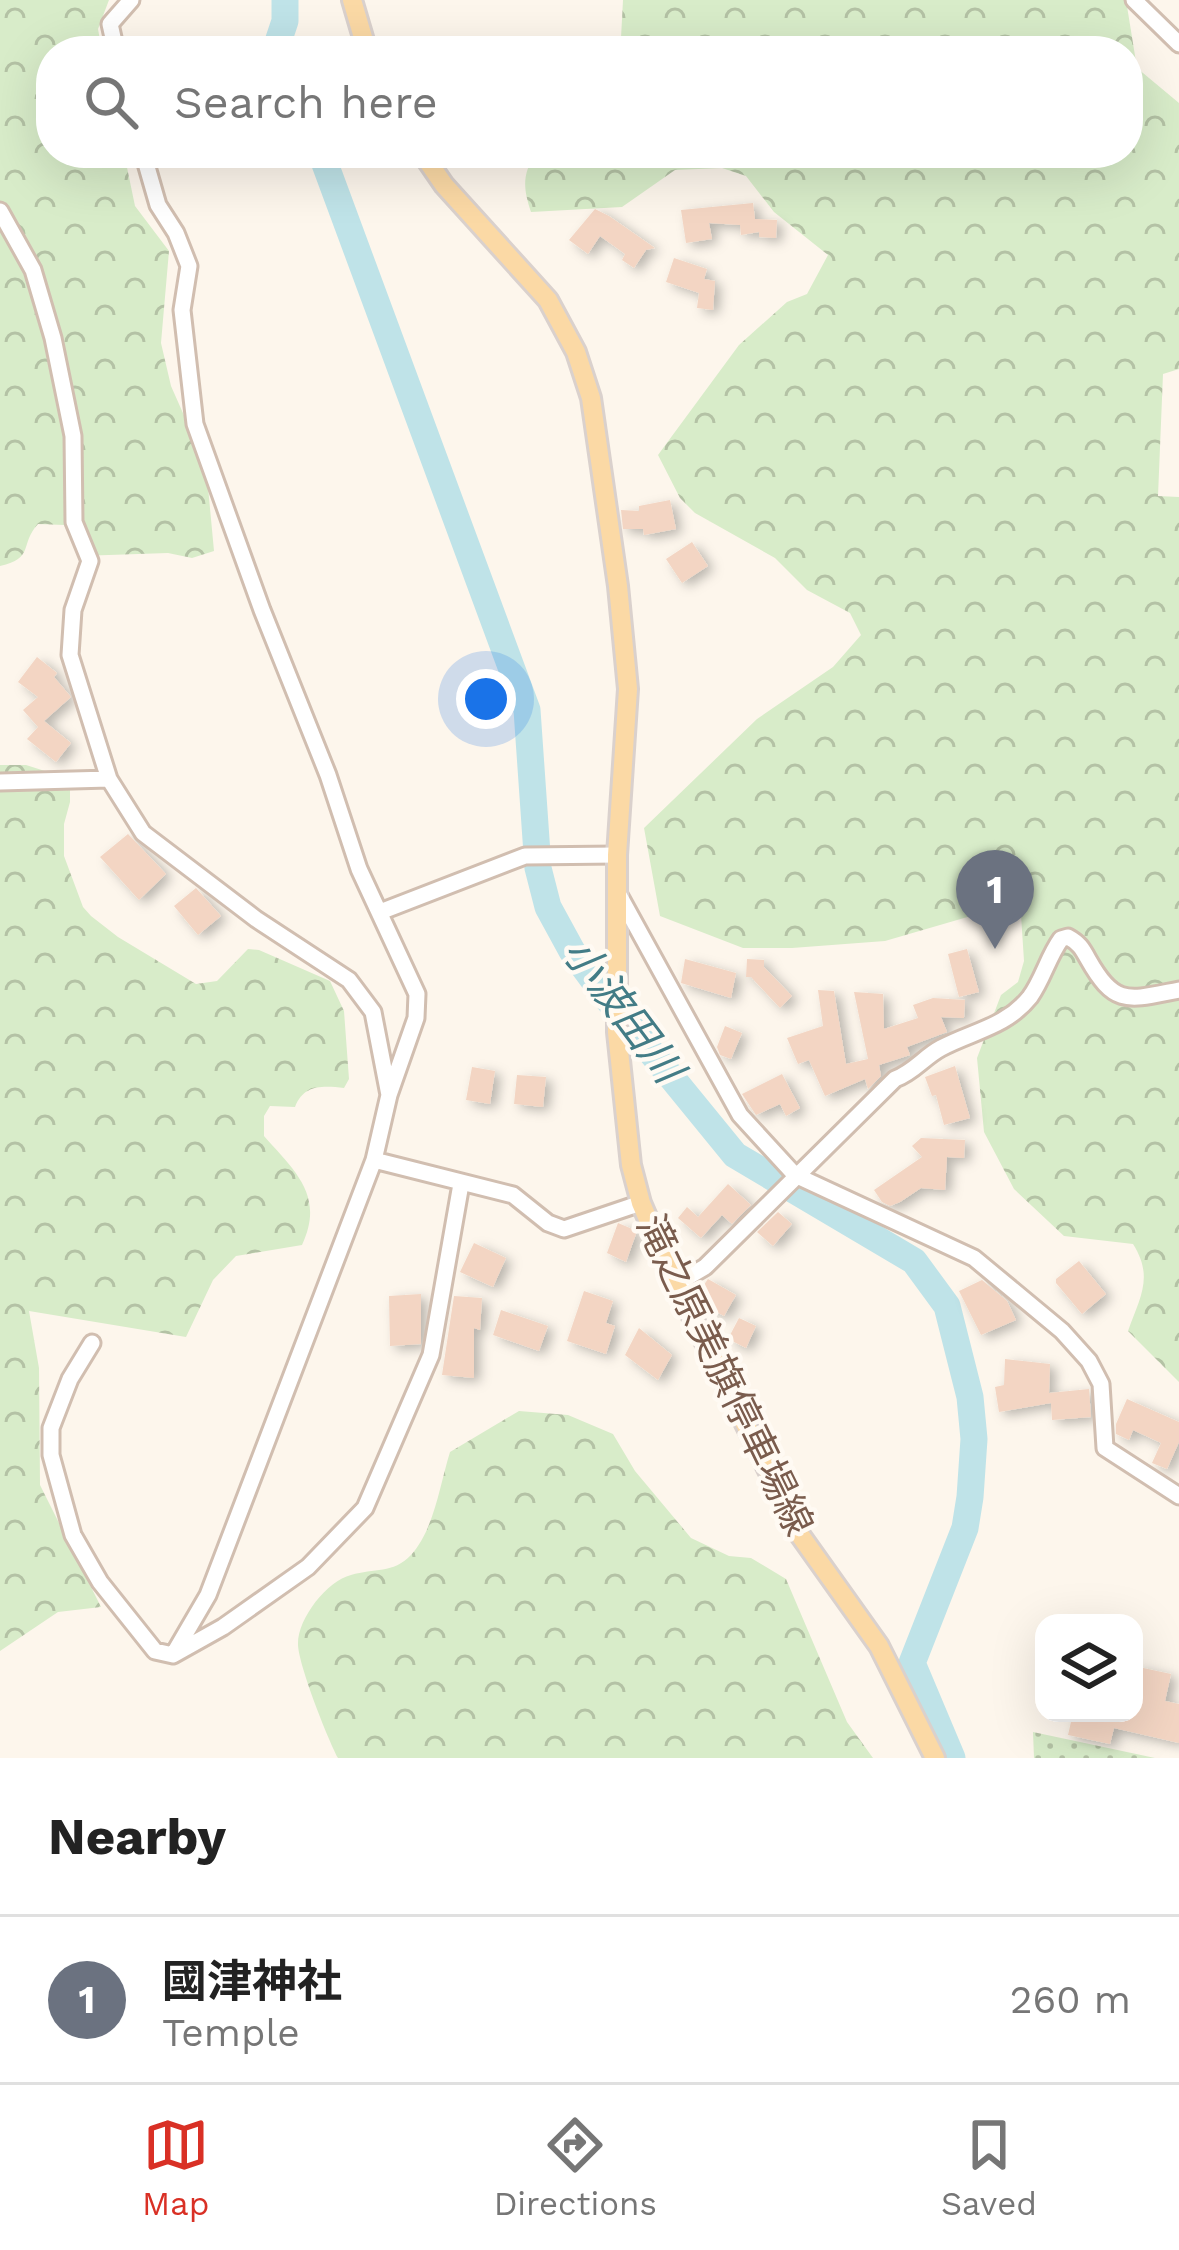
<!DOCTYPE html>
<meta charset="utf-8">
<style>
:root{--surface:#fff;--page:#f2f2f2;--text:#222;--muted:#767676;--line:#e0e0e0;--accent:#d93025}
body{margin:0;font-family:"Work Sans","Noto Sans JP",sans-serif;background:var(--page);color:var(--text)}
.controls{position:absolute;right:36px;bottom:36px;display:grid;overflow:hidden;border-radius:24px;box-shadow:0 12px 48px #0002}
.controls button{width:108px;height:108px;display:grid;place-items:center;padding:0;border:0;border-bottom:3px solid var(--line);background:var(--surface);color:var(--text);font:60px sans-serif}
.you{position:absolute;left:486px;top:699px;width:42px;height:42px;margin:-30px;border:9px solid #fff;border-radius:50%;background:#1a73e8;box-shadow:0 0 0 18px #1a73e833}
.badge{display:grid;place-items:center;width:78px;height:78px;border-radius:50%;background:var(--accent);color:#fff;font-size:39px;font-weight:700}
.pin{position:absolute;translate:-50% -99px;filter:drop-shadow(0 3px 6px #0008)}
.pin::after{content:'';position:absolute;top:63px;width:42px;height:36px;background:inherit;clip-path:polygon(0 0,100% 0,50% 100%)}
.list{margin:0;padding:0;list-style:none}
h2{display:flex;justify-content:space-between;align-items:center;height:156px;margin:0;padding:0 48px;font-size:51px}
h2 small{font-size:39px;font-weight:400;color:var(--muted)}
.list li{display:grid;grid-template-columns:78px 1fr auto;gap:36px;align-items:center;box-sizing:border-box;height:168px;padding:0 48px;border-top:3px solid var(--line)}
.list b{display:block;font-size:45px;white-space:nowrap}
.list p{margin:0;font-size:39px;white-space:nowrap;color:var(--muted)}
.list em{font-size:39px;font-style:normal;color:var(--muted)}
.icon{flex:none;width:66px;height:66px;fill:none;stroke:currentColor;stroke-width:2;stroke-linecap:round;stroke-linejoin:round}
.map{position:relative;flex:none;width:1179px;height:1758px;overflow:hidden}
.search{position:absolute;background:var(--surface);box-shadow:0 12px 48px #0002;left:36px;right:36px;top:36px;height:132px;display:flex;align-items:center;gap:30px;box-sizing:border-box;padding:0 42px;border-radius:48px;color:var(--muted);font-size:45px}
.sheet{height:324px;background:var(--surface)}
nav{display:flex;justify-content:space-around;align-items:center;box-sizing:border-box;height:168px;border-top:3px solid var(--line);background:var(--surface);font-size:33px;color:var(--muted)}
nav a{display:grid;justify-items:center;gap:6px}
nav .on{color:var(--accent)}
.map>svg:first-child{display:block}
.forest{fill:url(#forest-crowns)}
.park{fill:url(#park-dots)}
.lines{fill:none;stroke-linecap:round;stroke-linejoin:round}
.river{stroke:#bfe3e8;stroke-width:27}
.building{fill:#f3d5c3;filter:url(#shadow)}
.minor-casing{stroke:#d1beb0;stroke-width:21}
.major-casing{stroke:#dad1cd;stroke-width:24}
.minor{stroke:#fff;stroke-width:15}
.major{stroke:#fbd9a5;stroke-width:18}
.labels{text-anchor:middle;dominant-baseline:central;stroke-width:9;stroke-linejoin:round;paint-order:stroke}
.street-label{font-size:39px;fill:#7a5c4d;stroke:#fffaf3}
.water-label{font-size:42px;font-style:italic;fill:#437c86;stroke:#fffaf3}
</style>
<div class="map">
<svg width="1179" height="1758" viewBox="0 0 1179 1758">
<defs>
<pattern id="forest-crowns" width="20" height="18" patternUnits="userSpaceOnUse" patternTransform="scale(3)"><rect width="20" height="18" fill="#d8ecc9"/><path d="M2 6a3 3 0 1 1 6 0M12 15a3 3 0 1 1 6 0" fill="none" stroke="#b4c2a5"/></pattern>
<pattern id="park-dots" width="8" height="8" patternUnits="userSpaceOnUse" patternTransform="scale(3)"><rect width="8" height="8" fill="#d8ecc9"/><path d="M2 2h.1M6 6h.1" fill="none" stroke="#b4c2a5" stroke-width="1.8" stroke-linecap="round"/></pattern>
<filter id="shadow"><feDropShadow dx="6" dy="4" stdDeviation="6" flood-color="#0004"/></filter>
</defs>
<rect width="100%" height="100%" fill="#fdf6ec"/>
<!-- forest -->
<path class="forest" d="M0 0H109L98 29 102 51H51V153H124L135 206 169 251 161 343 171 386 198 447 208 487 214 551 192 558 168 553 79 556 64 525 38 524C19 545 35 558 0 566Z
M623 0H1126L1137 68 1179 103V369L1163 374 1158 496 1179 497V1382L1128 1331C1140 1297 1154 1277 1133 1244L1064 1236 1014 1189 984 1132 977 1058 1001 995 1018 982 1024 961 1021 915 995 909 885 941 792 948H743L660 916 644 828 757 719 833 667 861 635 850 613 807 590 775 558 695 513 680 498 658 455 739 345 787 302 807 294 828 255 774 212 746 176 722 168 675 170 622 207 531 212C523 188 522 174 536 153H1128V51H615L621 38Z
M0 765H26L70 779V802L64 824V856L83 907 91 916 118 937 196 984 217 981 248 949 259 950 330 981 344 1011 349 1079 344 1088C323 1086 304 1084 295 1107L270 1106 264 1116V1136C295 1171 325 1196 302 1245L236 1256 213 1280 186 1337 29 1311 39 1368 40 1485 101 1607 58 1612 0 1651Z
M519 1411 568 1415 613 1434 635 1471 691 1538 729 1556 751 1558 786 1579 847 1722 873 1758H338C327 1737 299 1666 298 1645 297 1619 327 1581 351 1575 374 1568 393 1574 411 1555 434 1530 440 1484 450 1452Z"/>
<!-- park -->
<path class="park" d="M1033 1732 1155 1758H1034Z"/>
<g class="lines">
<!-- river -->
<path class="river" d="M275 51 285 21V0
M321 153 527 710 538 868 548 907 572 951 606 997 735 1155 914 1261 947 1306 970 1397 974 1439 970 1497 965 1528 912 1663 952 1758"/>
</g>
<!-- building -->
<path class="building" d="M753 203 755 219 777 220 776 238 759 237V232L741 235 740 225 709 223 712 239 686 243 681 210Z
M595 209 609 216 655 248 646 250 634 268 622 260 625 254 600 236 588 254 569 240Z
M674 258 707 269 704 279 715 281 713 310 697 308 699 293 666 282Z
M670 500 676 529 644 535 643 529H623L621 510 639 511V506Z
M692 542 708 566 682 583 666 559Z
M37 657 57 673 54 677 71 697 44 721 71 743 56 762 27 739 38 727 23 710 38 697 18 682Z
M128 834 166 874 139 900 100 857Z
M196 888 221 916 198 935 174 906Z
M967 949 979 992 959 997 948 954Z
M685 959 736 973 731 998 681 983Z
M747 959 764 960V967L792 996 780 1008 751 977H746Z
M818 990 834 991 846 1064 868 1059 854 992 883 994 884 1029 918 1018 913 1005 933 998 965 1000 964 1018 941 1017 947 1032 907 1047 910 1055 879 1065 881 1076 868 1089 865 1079 825 1096 809 1060 798 1064 787 1038 823 1026Z
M725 1026 742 1033 731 1059 720 1055 717 1047Z
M955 1066 970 1118 944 1125 936 1095 932 1096 925 1077Z
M472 1067 495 1071 490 1104 466 1100Z
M782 1074 800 1108 786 1116 780 1104 756 1115 742 1094Z
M517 1075 546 1077 543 1107 514 1104Z
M921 1138 965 1140 964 1158 947 1157 945 1190 921 1188 900 1202 890 1206 882 1202 874 1190 922 1157 912 1146Z
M728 1184 751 1205 732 1224 722 1215 701 1238 678 1218 687 1207 698 1217Z
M778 1212 792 1224 773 1246 757 1232Z
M618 1223 637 1231 626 1262 607 1253Z
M474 1243 506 1258 493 1287 460 1272Z
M1079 1261 1106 1294 1082 1314 1056 1283V1279Z
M708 1279 736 1295 724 1316 701 1304 697 1295Z
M982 1280 1007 1301 1016 1320 981 1335 959 1291Z
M584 1291 613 1301 606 1323 615 1326 606 1354 567 1341Z
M421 1294V1344L390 1346 389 1296Z
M454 1296 482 1298 480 1330 474 1328V1378L442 1375Z
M501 1310 548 1326 539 1351 493 1335Z
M739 1318 756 1326 746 1348 728 1339Z
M639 1328 672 1355 658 1380 625 1355Z
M1005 1359 1050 1364 1049 1393 1089 1389 1091 1417 1052 1420 1051 1403 999 1412 995 1387 1004 1385Z
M1127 1399 1179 1422V1442L1167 1469 1152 1463 1161 1443 1133 1430 1129 1440 1116 1434V1424Z
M1134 1666 1171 1674 1165 1701 1179 1704V1743L1114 1728 1110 1744 1068 1735 1073 1713H1134Z"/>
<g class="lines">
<defs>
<path id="minor" d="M1134 0 1179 44
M116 51 110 24 131 0
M143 153 158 205 176 233 189 266 182 310 195 424 262 610 328 775 359 869 417 994 416 1018 389 1095 374 1160 208 1595 173 1655
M0 211 33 270 53 338 73 436 74 522 90 561 73 610 70 655 109 779 143 833 256 919 349 980 373 1012 389 1095
M0 782 109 779
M618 893 740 1115 795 1175 974 1258 1062 1331 1089 1361 1101 1384 1105 1448 1179 1496
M380 912 525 856 617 855
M374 1160 513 1195 548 1223 564 1229 641 1203
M676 1284 705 1267 895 1079C914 1072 924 1057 941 1048 973 1031 1006 1027 1030 997 1043 979 1048 957 1061 939L1068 937C1079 943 1082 948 1088 959 1115 1007 1128 1000 1179 990
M92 1343 70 1379 51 1428V1455L73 1535 100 1582 155 1651 173 1655 223 1627 308 1567 365 1508 431 1355 461 1184"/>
<path id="major" d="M352 0 367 51
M422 153 444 185 548 300 576 352 591 398 618 586 628 689 617 855V1032L631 1165 641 1203 676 1284 800 1535 879 1646 935 1758"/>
</defs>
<!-- minor casing -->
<use href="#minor" class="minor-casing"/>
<!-- major casing -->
<use href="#major" class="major-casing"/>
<!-- minor -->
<use href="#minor" class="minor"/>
<!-- major -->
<use href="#major" class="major"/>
</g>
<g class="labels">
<!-- street labels -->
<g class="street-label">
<text transform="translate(725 1375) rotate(64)">滝之原美旗停車場線</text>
</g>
<!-- water labels -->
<g class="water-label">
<text transform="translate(623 1010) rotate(53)">小波田川</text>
</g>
</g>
</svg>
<div class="controls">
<button><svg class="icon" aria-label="layers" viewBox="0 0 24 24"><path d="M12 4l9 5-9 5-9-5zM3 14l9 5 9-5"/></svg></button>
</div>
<div class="you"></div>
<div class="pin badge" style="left:995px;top:949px;background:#6b7280">1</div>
<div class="search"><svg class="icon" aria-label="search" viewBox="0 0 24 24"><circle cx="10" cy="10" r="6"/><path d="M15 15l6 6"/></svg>Search here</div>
</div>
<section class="sheet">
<h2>Nearby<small></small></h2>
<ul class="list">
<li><span class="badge" style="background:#6b7280">1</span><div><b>國津神社</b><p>Temple</p></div><em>260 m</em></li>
</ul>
</section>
<nav>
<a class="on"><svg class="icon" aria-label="map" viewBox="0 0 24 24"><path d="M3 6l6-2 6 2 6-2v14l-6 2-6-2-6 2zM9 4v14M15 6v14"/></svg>Map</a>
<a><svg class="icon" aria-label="directions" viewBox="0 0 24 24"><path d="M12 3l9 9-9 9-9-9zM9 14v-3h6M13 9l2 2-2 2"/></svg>Directions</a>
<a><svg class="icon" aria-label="saved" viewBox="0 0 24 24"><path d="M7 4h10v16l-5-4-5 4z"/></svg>Saved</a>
</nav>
